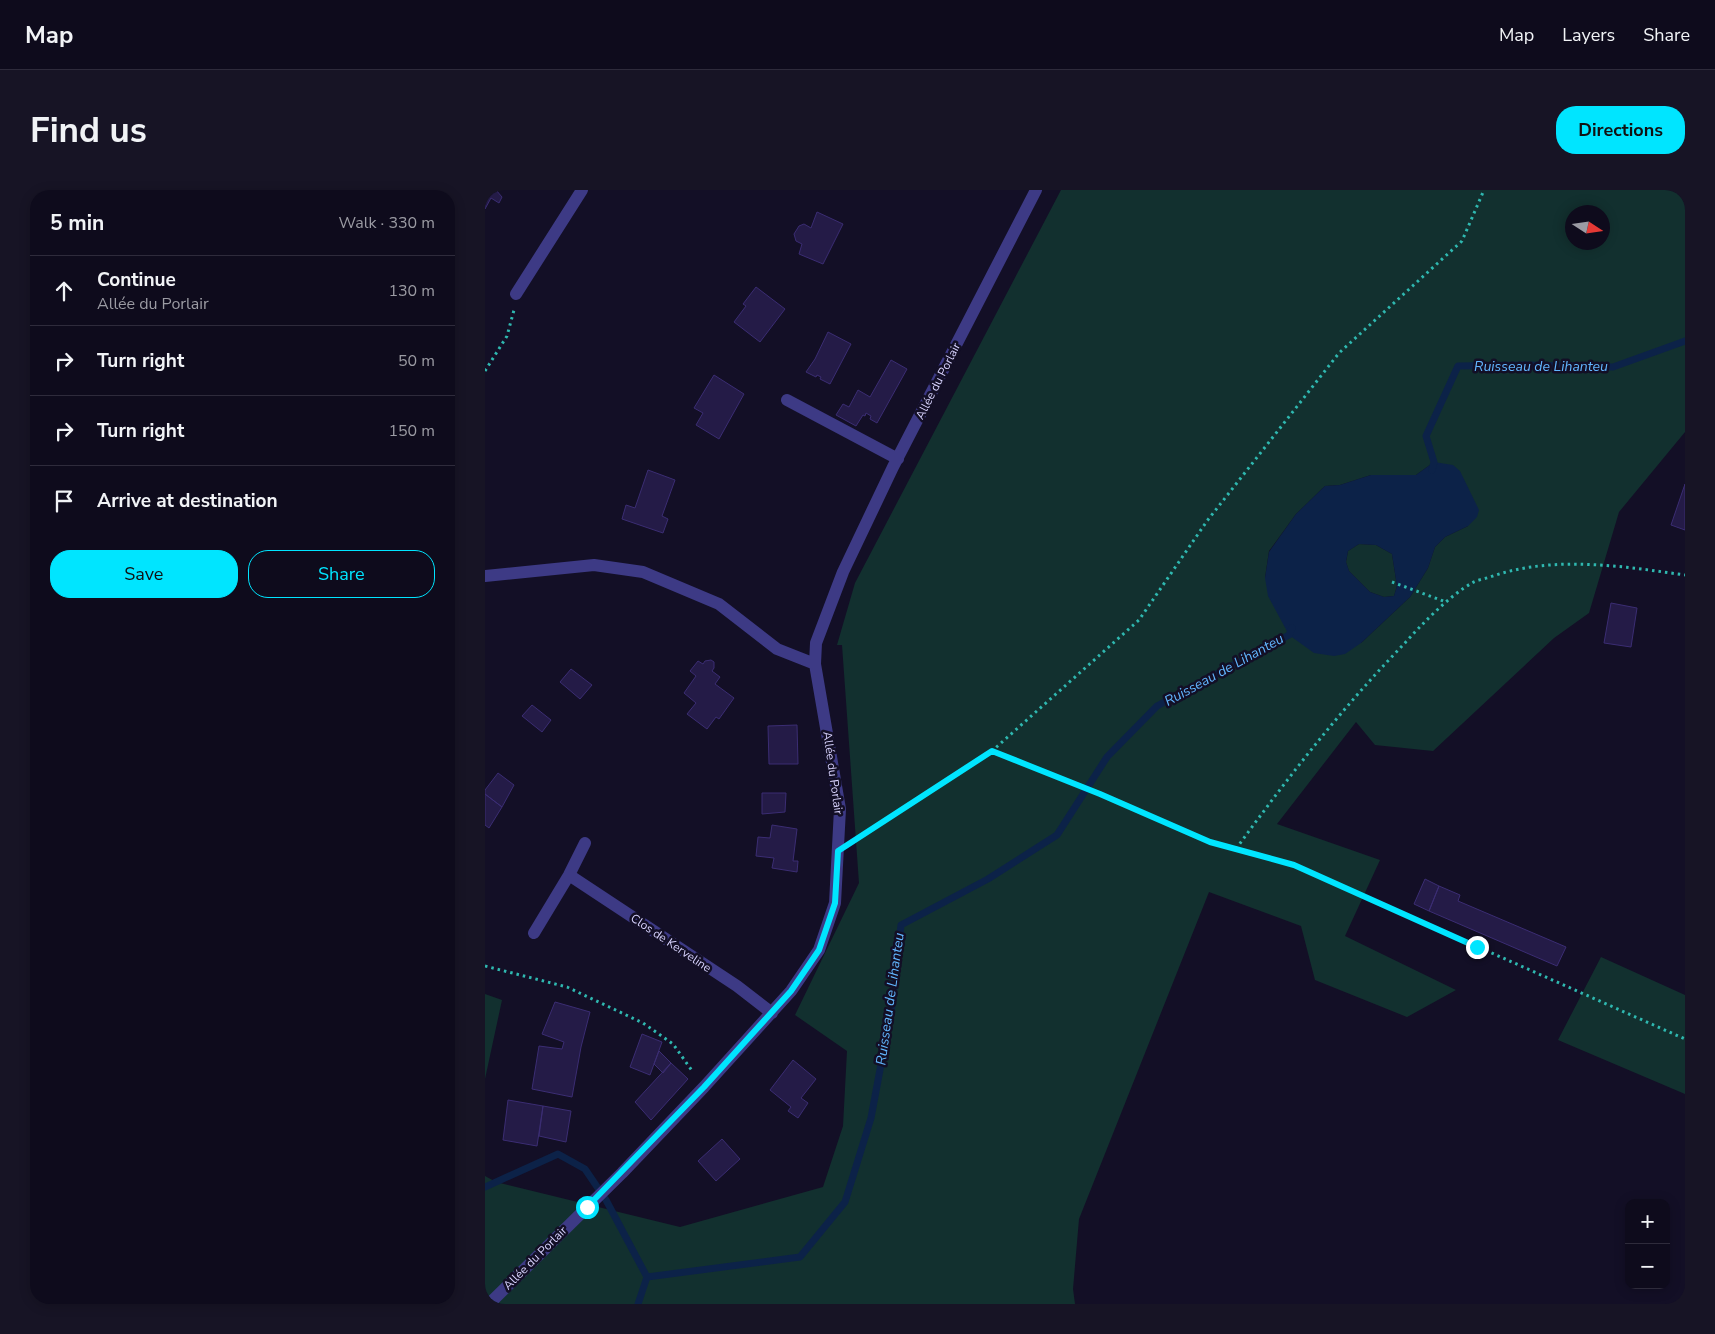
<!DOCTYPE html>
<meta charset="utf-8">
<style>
:root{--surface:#0e0b1c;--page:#171425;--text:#f1f3f6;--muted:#9b9ba3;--line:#2e2b3b;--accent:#00e5ff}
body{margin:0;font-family:"Nunito Sans",sans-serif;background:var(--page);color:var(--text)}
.controls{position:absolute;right:15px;bottom:15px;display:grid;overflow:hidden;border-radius:10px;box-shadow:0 2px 12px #0003}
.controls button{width:45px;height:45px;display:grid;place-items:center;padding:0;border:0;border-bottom:1px solid var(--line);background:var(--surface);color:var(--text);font:25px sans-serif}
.compass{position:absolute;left:1080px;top:15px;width:45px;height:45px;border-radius:50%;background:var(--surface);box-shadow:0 2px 12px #0003;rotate:102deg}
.stop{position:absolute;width:15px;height:15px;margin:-11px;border:4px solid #00e5ff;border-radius:50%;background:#fff}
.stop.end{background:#00e5ff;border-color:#fff;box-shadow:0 1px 5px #0008}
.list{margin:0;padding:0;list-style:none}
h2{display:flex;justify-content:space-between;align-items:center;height:65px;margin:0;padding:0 20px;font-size:21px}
h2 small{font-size:16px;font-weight:400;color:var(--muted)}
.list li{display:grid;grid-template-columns:32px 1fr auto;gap:15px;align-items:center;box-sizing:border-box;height:70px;padding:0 20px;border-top:1px solid var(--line)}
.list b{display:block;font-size:19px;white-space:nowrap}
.list p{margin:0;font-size:16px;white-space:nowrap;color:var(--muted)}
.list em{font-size:16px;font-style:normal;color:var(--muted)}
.actions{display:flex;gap:10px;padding:15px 20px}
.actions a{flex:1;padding:11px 0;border:1px solid var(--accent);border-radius:20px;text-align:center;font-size:18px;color:var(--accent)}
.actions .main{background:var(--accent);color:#111}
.icon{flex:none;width:28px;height:28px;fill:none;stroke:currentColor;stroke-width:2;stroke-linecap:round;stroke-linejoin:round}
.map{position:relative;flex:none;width:1200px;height:1114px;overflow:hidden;border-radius:20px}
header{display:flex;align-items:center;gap:30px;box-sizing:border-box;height:70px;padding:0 25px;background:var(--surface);border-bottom:1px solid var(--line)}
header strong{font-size:24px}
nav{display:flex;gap:28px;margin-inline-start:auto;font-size:18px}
.intro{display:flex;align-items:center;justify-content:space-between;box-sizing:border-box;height:120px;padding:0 30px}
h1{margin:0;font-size:35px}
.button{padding:12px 22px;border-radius:20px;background:var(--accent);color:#111;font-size:18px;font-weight:700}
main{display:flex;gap:30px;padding:0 30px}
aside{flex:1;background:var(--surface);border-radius:20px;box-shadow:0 2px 12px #0003}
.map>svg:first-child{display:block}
.green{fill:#12302f;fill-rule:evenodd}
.water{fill:#0c2248;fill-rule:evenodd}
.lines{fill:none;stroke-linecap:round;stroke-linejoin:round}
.stream{stroke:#0c2248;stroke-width:7}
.building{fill:#241b47;stroke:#3b2d73}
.path{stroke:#2fb8b0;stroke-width:3;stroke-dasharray:2.5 4;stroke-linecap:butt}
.minor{stroke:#3d3a85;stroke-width:12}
.route{stroke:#00e5ff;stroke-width:6}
.labels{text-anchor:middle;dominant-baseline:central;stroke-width:5;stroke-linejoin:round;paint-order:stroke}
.street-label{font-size:12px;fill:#d9d4ff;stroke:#130f26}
.water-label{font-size:14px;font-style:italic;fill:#62b6ff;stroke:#130f26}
</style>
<header>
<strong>Map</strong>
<nav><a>Map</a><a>Layers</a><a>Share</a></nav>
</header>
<div class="intro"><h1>Find us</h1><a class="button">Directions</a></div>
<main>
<aside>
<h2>5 min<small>Walk · 330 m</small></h2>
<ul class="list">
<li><svg class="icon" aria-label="ahead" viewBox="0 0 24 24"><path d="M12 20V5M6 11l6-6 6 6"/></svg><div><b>Continue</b><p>Allée du Porlair</p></div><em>130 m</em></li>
<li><svg class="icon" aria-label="right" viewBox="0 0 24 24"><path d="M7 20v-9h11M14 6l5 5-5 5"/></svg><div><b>Turn right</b></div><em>50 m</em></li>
<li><svg class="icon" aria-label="right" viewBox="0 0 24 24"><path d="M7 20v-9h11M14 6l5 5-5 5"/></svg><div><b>Turn right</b></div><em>150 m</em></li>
<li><svg class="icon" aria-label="arrive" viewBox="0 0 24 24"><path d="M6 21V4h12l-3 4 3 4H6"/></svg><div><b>Arrive at destination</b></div></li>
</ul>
<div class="actions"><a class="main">Save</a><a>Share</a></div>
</aside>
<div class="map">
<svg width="1200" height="1114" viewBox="0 0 1200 1114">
<rect width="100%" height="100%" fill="#130f26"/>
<!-- green -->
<path class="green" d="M576 0H1200V242L1134 322 1104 423 1069 448 948 561 890 555 871 532 792 634 895 670 860 746 971 800 922 827 830 790 816 736 724 702 594 1029 588 1099 590 1114H0V986L11 992 195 1037 338 997 358 936 362 861 310 825 374 693 357 455H352L370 393ZM1088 22H1118V52H1088ZM949 272 983 336 960 347 950 357 943 378 925 407 876 453 780 388 784 361 811 324 840 296 855 295 886 285H931Z
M874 354 891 355 907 364 912 396 909 406 899 407 885 402 864 381 861 372 863 361Z
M1116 767 1200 805V904L1073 850Z
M0 804 17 810 0 889Z"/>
<!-- water -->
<path class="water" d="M949 272 968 275 975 281 994 320 992 327 983 336 960 347 950 357 943 378 925 407 876 453 860 464 849 466 829 463 804 445 783 406 780 388 784 362 811 324 840 296 855 295 886 285H931ZM874 354 891 355 907 364 912 396 909 406 899 407 885 402 864 381 861 372 863 361Z"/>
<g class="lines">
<!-- stream -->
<path class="stream" d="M947 280 949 272 941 246 973 176 1042 175 1128 177 1200 151
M0 997 73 964 100 979 121 1010 162 1087 153 1114
M162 1087 315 1067 360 1012 386 928 407 815 416 735 503 689 572 645 622 567 672 516 804 445 807 438"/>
</g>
<!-- building -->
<path class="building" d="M0 0H11L17 7 14 13 6 8 0 19Z
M332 22 358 34 338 74 314 64 317 54 311 51 309 44 314 36 319 34 326 38Z
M271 97 300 119 275 152 249 132 261 116 258 114Z
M343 142 366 154 345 194 335 189 336 187 332 185 331 187 321 182 330 169Z
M406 170 422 179 392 233 385 229 386 226 381 223 380 226 378 225 371 236 351 225 358 214 364 217 373 200 385 207Z
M229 185 259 204 234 249 211 235 218 223 209 218Z
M163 280 190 290 177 326 183 329 178 343 137 329 141 315 150 318Z
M1200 294V340L1186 335Z
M1126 413 1152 418 1146 457 1119 453Z
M226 470 229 472V478L227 481 235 487 230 494 249 508 234 529 231 527 222 539 202 524 211 513 199 503 211 486 205 481 213 471 218 474 220 471Z
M86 479 107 495 95 509 75 492Z
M47 515 66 530 57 542 37 526Z
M312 535 313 574H284L283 536Z
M13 583 29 595 17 617 0 604V600Z
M277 603H301L300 622 277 624Z
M0 604 17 617 4 638 0 635Z
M287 635 312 639 308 671H313L312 682 287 678 289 668 271 666 273 647 285 648Z
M940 689 954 696 944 721 929 714Z
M954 696 975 705 973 711 1081 757 1072 776 944 721Z
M70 812 105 822 96 857 87 907 47 899 54 856 77 859 79 852 57 844Z
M157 844 177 852 165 885 145 877Z
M174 861 186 873 178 883 169 874Z
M308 870 331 889 316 908 323 913 313 928 303 921 306 917 285 900Z
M186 873 203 889 166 930 150 912Z
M23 910 58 916 52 956 18 950Z
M58 916 86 921 81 952 54 946Z
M237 949 255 969 231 991 213 971Z"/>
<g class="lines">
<!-- path -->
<path class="path" d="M0 181 22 146 29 120
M907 392 961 412
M507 561 615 604 725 652 809 675 1200 849
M370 650 507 561 654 430 722 331 854 163 977 51 999 0
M751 659C803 587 857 518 919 454 936 435 965 405 987 393 992 390 999 389 1005 387 1067 365 1136 376 1200 385
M0 776 82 797 158 833 188 854 208 882"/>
<!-- minor -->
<path class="minor" d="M31 104 97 0
M302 210 413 269
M0 386 109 375 158 382 234 414 292 459 330 474
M84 685 252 796 287 823
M49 743 84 685 100 653
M4 1114 137 983 219 897 306 801 334 760 350 713 355 619 330 474 331 453 358 382 408 277 551 0"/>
</g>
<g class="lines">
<!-- route -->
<path class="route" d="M102 1017 219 897 306 801 334 760 350 713 353 661 507 561 615 604 725 652 809 675 992 757"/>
</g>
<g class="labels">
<!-- street labels -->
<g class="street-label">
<text transform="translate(453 191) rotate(-63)">Allée du Porlair</text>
<text transform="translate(348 583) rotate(82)">Allée du Porlair</text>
<text transform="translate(186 753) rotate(34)">Clos de Kerveline</text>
<text transform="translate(50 1068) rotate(-45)">Allée du Porlair</text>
</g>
<!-- water labels -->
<g class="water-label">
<text x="1056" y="176">Ruisseau de Lihanteu</text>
<text transform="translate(739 480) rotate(-29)">Ruisseau de Lihanteu</text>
<text transform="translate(405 809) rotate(-82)">Ruisseau de Lihanteu</text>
</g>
</g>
</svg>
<div class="controls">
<button>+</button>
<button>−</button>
</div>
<svg class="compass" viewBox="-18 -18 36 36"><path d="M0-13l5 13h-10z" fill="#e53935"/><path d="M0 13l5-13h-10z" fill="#9b9ba3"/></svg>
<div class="stop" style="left:102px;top:1017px"></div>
<div class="stop end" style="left:992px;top:757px"></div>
</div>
</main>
